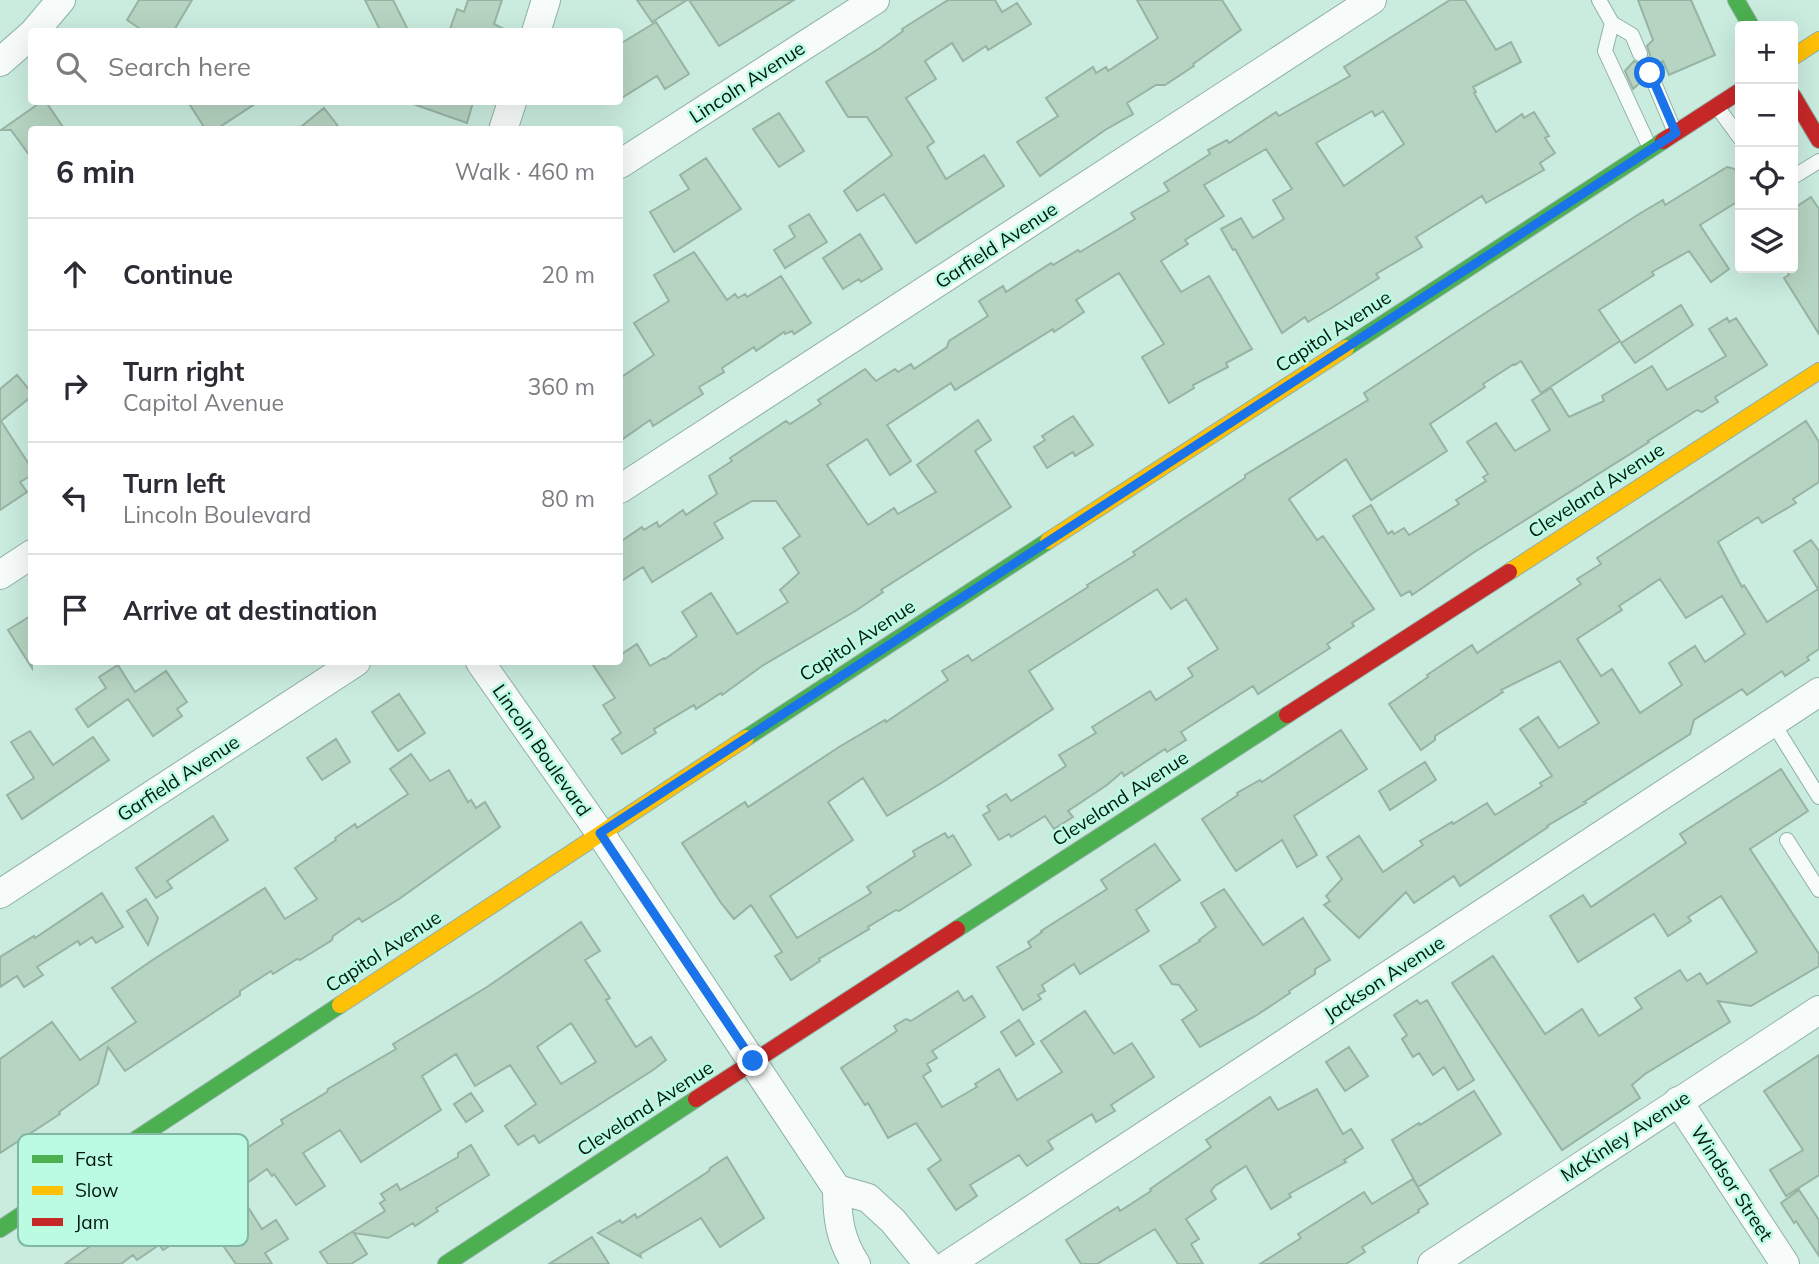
<!DOCTYPE html>
<meta charset="utf-8">
<style>
:root{--surface:#fff;--page:#f2f2f3;--text:#2b2b33;--muted:#7c7c81;--line:#e1e1e2}
body{margin:0;font-family:Mulish,sans-serif;background:var(--page);color:var(--text)}
.controls{position:absolute;right:21px;top:21px;display:grid;overflow:hidden;border-radius:7px;box-shadow:0 7px 28px #0002}
.controls button{width:63px;height:63px;display:grid;place-items:center;padding:0;border:0;border-bottom:2px solid var(--line);background:var(--surface);color:var(--text);font:35px sans-serif}
.stop{position:absolute;width:21px;height:21px;margin:-16px;border:5px solid #1a73e8;border-radius:50%;background:#fff}
.stop.end{background:#1a73e8;border-color:#fff;box-shadow:0 2px 7px #0008}
.list{margin:0;padding:0;list-style:none}
h2{display:flex;justify-content:space-between;align-items:center;height:91px;margin:0;padding:0 28px;font-size:30px}
h2 small{font-size:23px;font-weight:400;color:var(--muted)}
.list li{display:grid;grid-template-columns:46px 1fr auto;gap:21px;align-items:center;box-sizing:border-box;height:112px;padding:0 28px;border-top:2px solid var(--line)}
.list b{display:block;font-size:26px;white-space:nowrap}
.list p{margin:0;font-size:23px;white-space:nowrap;color:var(--muted)}
.list em{font-size:23px;font-style:normal;color:var(--muted)}
.icon{flex:none;width:38px;height:38px;fill:none;stroke:currentColor;stroke-width:2;stroke-linecap:round;stroke-linejoin:round}
.map{position:relative;flex:none;width:1819px;height:1264px;overflow:hidden}
.search{position:absolute;background:var(--surface);box-shadow:0 7px 28px #0002;left:28px;top:28px;width:595px;height:77px;display:flex;align-items:center;gap:18px;box-sizing:border-box;padding:0 24px;border-radius:7px;color:var(--muted);font-size:26px}
.panel{position:absolute;background:var(--surface);box-shadow:0 7px 28px #0002;left:28px;top:126px;width:595px;height:539px;border-radius:7px}
.map>svg:first-child{display:block}
.building{fill:#b6d4c2;stroke:#98b3a4;stroke-width:2;fill-rule:evenodd}
.lines{fill:none;stroke-linecap:round;stroke-linejoin:round}
.lane-casing{stroke:#90b1a5;stroke-width:16}
.street-casing{stroke:#90b1a5;stroke-width:30}
.fast-casing{stroke:#90b1a5;stroke-width:18}
.slow-casing{stroke:#90b1a5;stroke-width:18}
.jam-casing{stroke:#90b1a5;stroke-width:18}
.lane{stroke:#f7fcfa;stroke-width:14}
.street{stroke:#f7fcfa;stroke-width:28}
.fast{stroke:#4caf50;stroke-width:16}
.slow{stroke:#ffc107;stroke-width:16}
.jam{stroke:#c62828;stroke-width:16}
.route{stroke:#1a73e8;stroke-width:9}
.labels{text-anchor:middle;dominant-baseline:central;stroke-width:5;stroke-linejoin:round;paint-order:stroke}
.street-label{font-size:19px;fill:#001810;stroke:#bafbe2}
.key{fill:#bafbe2;stroke:#82b7a3;stroke-width:2}
.key-label{font-size:19px;fill:#001810}
</style>
<div class="map">
<svg width="1819" height="1264" viewBox="0 0 1819 1264">
<rect width="100%" height="100%" fill="#c9ecde"/>
<!-- building -->
<path class="building" d="M139 0H192L173 32H145L127 20Z
M365 0H393L409 32H381Z
M468 0H502L494 24 510 32H449L457 9 464 12Z
M637 0H687L652 22Z
M689 0H794L719 46Z
M948 0H995L1002 12 1017 3 1031 24 988 50 986 46 963 61 952 43 925 61 936 79 906 98 934 142 927 147 946 179 984 155 1004 186 916 243 884 194 857 211 844 191 892 155 867 117H848L826 82 880 48 903 31 902 29Z
M1137 0H1222L1241 30 1193 64 1194 66 1165 85H1156L1127 103 1133 114 1105 130 1040 176 1017 142 1058 116 1046 98 1093 67 1096 73 1106 67 1108 71 1158 38Z
M1450 0H1465L1496 50 1511 42 1521 62 1473 87 1476 92 1474 93 1496 132 1522 114 1524 118 1534 112 1549 136 1545 138 1555 153 1540 163 1544 170 1486 203 1482 196 1416 237 1422 247 1376 274 1379 278 1333 307 1308 322 1305 317 1282 333 1235 249 1233 250 1221 229 1241 218 1253 238 1284 219 1273 200 1292 189 1266 149 1204 185 1224 216 1185 240 1188 244 1161 261 1181 292 1209 276 1252 349 1226 363 1228 367 1193 385 1194 388 1169 403 1142 357 1164 344 1119 273 1076 300 1084 312 1054 332 1053 329 955 390 951 383 887 425 911 461 890 475 867 439 827 465 868 525 894 508 898 514 936 492 917 465 978 420 991 440 975 451 1011 507 881 590 883 592 857 610 762 666 722 695 721 693 696 709 694 705 654 729 656 733 622 754 612 739 621 733 603 705 615 698 591 662H620V655L637 644 650 666 664 658 665 659 697 636 682 612 711 593 737 634 788 602 780 590 799 573 783 548 800 536 776 501H752L714 523 723 538 652 582 643 567 620 582V542L642 527 644 530 657 522 659 527 683 510 686 515 717 494 709 476 732 461 730 458 786 421 790 424 821 404 818 400 865 369 876 381 895 369 898 372 911 364 914 369 947 347 949 341 988 316 979 301 1003 286 1006 292 1051 263 1053 265 1078 250 1080 252 1135 219 1131 213 1169 191 1164 183 1210 154 1208 150 1227 140 1229 143 1276 112 1279 116 1350 76 1344 67ZM1372 111 1375 116 1383 111 1404 144 1344 186 1316 143Z
M1638 0H1691L1715 55 1669 75 1663 61 1657 67 1647 64 1641 71 1643 80 1633 89 1625 71 1634 61 1639 64 1647 60 1650 55 1647 46 1653 40Z
M656 22 689 74 665 89 657 76 620 99V44Z
M41 102H46L65 130H32V159L11 130H1Z
M188 102H258L215 130H206Z
M414 102H473L467 123 413 104Z
M324 108 341 130H297Z
M779 113 804 151 779 167 753 129Z
M706 158 741 209 674 252 650 212 689 189 680 175Z
M1727 167 1735 169 1740 177V200L1700 225 1729 269 1711 282 1689 251 1652 272 1654 275 1599 310 1620 341 1541 393 1521 361 1515 365 1514 364 1483 384 1485 387 1430 424 1447 451 1371 500 1346 459 1289 499 1317 540 1323 536 1374 609 1352 623 1354 626 1327 644 1330 648 1258 694 1253 686 1181 732 1186 740 1167 752 1165 749 1124 776 1122 772 1107 785 1068 811 1073 817 1054 829 1045 816 1011 837 1009 834 999 840 983 815 990 811 987 806 1006 794 1011 801 1066 766 1059 755 1096 733 1092 727 1150 691 1156 700 1193 676 1188 668 1218 649 1186 599 1171 609 1157 589 1029 671 1053 709 943 782 887 816 863 778 828 802 853 840 770 896 797 938 871 893 867 887 915 856 913 851 945 833 948 838 953 835 971 865 899 911 896 910 868 927 869 929 819 959 820 961 791 980 775 956 782 952 751 905 734 919 721 903 682 843 745 802 748 807 839 747 885 720 886 722 948 680 942 671 968 655 972 661 1088 587 1087 585 1135 555 1133 552 1245 478V475L1368 400 1364 393 1473 321 1639 214 1663 200 1665 205Z
M1811 197 1819 209V334L1784 278 1789 275 1785 268H1793V209Z
M809 214 827 242 785 268 774 250 795 237 789 226Z
M860 234 882 269 861 282 859 279 843 289 823 258Z
M694 252 727 300 735 294 738 298 745 294 747 297 781 276 811 323 794 334 792 331 785 334 784 332 756 351 754 347 722 368 724 372 699 387 703 394 653 426 650 420 620 441V378L654 355 634 323 669 301 654 275Z
M1681 305 1693 325 1635 363 1621 343Z
M1727 318 1729 322 1736 318 1767 365 1715 397 1718 402 1702 412 1697 410 1648 441 1649 442 1473 553 1412 595 1410 591 1401 596 1353 516 1371 505 1388 534 1392 531 1394 534 1404 528 1409 535 1459 504 1456 500 1486 481 1483 477 1488 474 1467 442 1496 423 1515 451 1550 430 1532 400 1551 388 1569 417 1604 401 1602 396 1652 366 1667 390 1726 356 1709 329Z
M17 375 32 393V396L1 421 32 469V475L20 482 27 492 0 510V389Z
M1073 416 1093 445 1075 456 1073 452 1047 468 1034 447 1045 440 1042 436Z
M1806 421 1819 442V482L1793 499 1796 503 1762 523 1758 517 1718 542 1742 587 1744 585 1767 622 1818 589 1794 551 1811 540 1819 551V649L1807 657 1809 660 1785 676 1782 671 1747 695 1742 689 1694 720 1690 734 1584 802 1586 803 1547 826 1548 827 1460 886 1454 876 1414 903 1406 892 1359 938 1324 905 1330 901 1326 896 1342 879 1327 857 1359 836 1383 872 1423 845 1420 841 1452 822 1453 824 1487 803 1495 815 1542 786 1540 783 1552 776 1520 729 1538 717 1559 748 1599 723 1560 661 1501 690 1503 692 1435 736V740L1421 750 1389 704 1428 677 1427 675 1472 645 1477 653 1581 584 1577 579 1601 564 1597 558ZM1660 579 1686 618 1722 596 1745 634 1705 662 1695 646 1669 663 1682 685 1640 713 1612 669 1601 676 1577 639 1622 610 1619 606Z
M32 615V668L8 630Z
M118 665 135 692 166 671 187 702 177 709 182 716 153 736 128 699 88 727 76 709 106 688 99 677Z
M399 694 425 733 398 751 372 712Z
M1341 730 1367 769 1294 816 1317 855 1297 867 1282 840 1236 871 1202 819 1238 795 1237 793 1260 780 1262 782Z
M30 731 53 765 93 737 109 760 22 819 7 795 34 778 11 742Z
M336 739 350 762 322 780 307 758Z
M411 754 430 781 449 770 468 802 471 800 476 808 485 802 500 827 399 899 362 922 359 918 333 936 332 940 300 960 297 959 273 974 271 971 240 991V995L125 1071 108 1047 98 1084 59 1112 60 1114 0 1153V1059L52 1022 80 1060 136 1022 112 988 154 959 265 888 285 919 317 899 295 868 336 840 335 838 355 824 357 828 408 794 390 769Z
M1425 762 1436 780 1390 810 1379 791Z
M1781 769 1808 811 1750 849 1819 954V966L1751 1006 1718 1001 1730 1022 1645 1074 1632 1085 1640 1098 1562 1150 1452 983 1493 956 1545 1034 1582 1009 1599 1036 1642 1008 1635 998 1680 970 1687 981 1700 973 1707 984 1757 952 1721 896 1688 917 1691 921 1668 936 1654 914 1578 962 1550 916 1583 895 1591 907 1686 843 1680 834Z
M213 816 228 840 167 881 172 888 156 898 136 868Z
M1155 844 1180 880 1136 910 1149 931 1080 974 1074 964 1042 985 1045 991 1038 995 1041 999 1023 1010 997 967 1031 947 1028 942 1042 932 1041 931 1107 889 1101 880Z
M1224 889 1263 945 1303 918 1330 960 1315 969V974L1289 991 1290 993 1257 1015 1200 1047 1182 1020 1197 1010 1179 985 1172 984 1160 966 1200 941 1199 940 1216 927 1201 903Z
M102 893 123 927 96 943 92 937 80 945 78 941 37 967 43 975 24 987 17 976 0 987V957L34 936 35 938Z
M146 899 158 918 148 945 127 911Z
M581 922 600 951 585 960 610 998 606 1000 636 1047 651 1037 666 1060 653 1070 539 1143 534 1135 518 1145 505 1126 536 1104 510 1065 475 1086 456 1054 422 1076 441 1110 361 1162 340 1130 303 1153 325 1186 296 1205 274 1174 272 1176 267 1169 237 1190 262 1229 276 1220 288 1239 265 1253 272 1264H236L207 1223 163 1250 159 1245 137 1260 133 1255 121 1264H65L140 1211 220 1163 221 1165 283 1124 281 1120 327 1092 328 1089 396 1049 393 1044 487 987ZM571 1023 596 1062 561 1084 537 1047Z
M958 991 964 1001 972 996 985 1017 932 1051 937 1058 927 1064 931 1071 923 1076 942 1107 977 1087 975 1084 999 1069 1017 1100 1062 1072 1041 1041 1085 1011 1114 1054 1132 1043 1154 1077 1111 1105 1115 1111 1096 1122 1092 1114 1048 1141 1053 1149 1027 1166 1019 1155 970 1185 977 1196 956 1210 928 1169 941 1160 916 1123 888 1138 868 1103 865 1105 841 1068 897 1031 894 1026 906 1019 911 1021Z
M1417 1000 1420 1004 1427 1000 1474 1080 1458 1090 1444 1067 1433 1075 1419 1053 1413 1057 1402 1039 1407 1035 1394 1015Z
M1019 1020 1034 1044 1016 1056 1001 1032Z
M1349 1047 1368 1076 1345 1091 1326 1062Z
M1819 1055V1175L1786 1196 1770 1170 1803 1150 1764 1091Z
M1317 1089 1343 1134 1351 1129 1363 1148 1344 1160 1346 1162 1289 1194 1291 1197 1271 1209 1246 1166 1215 1186 1211 1191 1216 1199 1186 1219 1199 1239 1191 1244 1203 1264H1178L1155 1229 1097 1264H1081L1066 1240 1108 1213 1118 1207 1120 1211 1151 1191 1150 1189 1211 1147 1206 1140 1270 1097 1278 1110Z
M1474 1091 1501 1134 1418 1187 1392 1140 1419 1123 1420 1125Z
M471 1093 483 1111 466 1122 454 1104Z
M471 1145 489 1175 436 1208 438 1211 415 1226 413 1223 388 1238 354 1233 367 1254 351 1264H328L320 1252 385 1211 380 1203 385 1200 381 1194 397 1184 400 1190 418 1180 458 1157V1153Z
M727 1157 764 1218 720 1247 701 1218 640 1254 641 1257 598 1233 620 1220 622 1223 635 1214 637 1218 709 1171 710 1168Z
M1413 1179 1428 1204 1418 1210 1419 1212 1362 1247 1365 1252 1346 1264H1260L1301 1238 1298 1234 1364 1192 1372 1204Z
M1799 1190 1819 1220V1256L1796 1221 1794 1223 1781 1203Z
M592 1237 609 1264H549Z"/>
<g class="lines">
<defs>
<path id="lane" d="M1599 0 1612 23 1632 35 1640 54
M1612 23 1605 51 1650 148
M1650 73 1674 130
M1718 108 1740 138
M1793 177 1819 161
M1773 723 1819 797
M1787 840 1819 890"/>
<path id="street" d="M34 32 61 0
M536 32 546 0
M0 62 32 34
M503 130 512 102
M620 164 875 0
M620 489 1372 0
M0 575 32 554
M480 662 600 833 837 1189C837 1217 840 1240 856 1264
M0 894 356 662
M1678 1101 1785 1264
M837 1189 868 1198 893 1221 928 1264
M949 1264 1819 692
M1432 1264 1819 1010"/>
<path id="fast" d="M1736 0 1751 26
M1346 348 1663 141
M746 738 1048 541
M957 929 1287 715
M0 1229 340 1005
M446 1264 696 1099"/>
<path id="slow" d="M1793 57 1819 40
M1048 541 1346 348
M1509 572 1819 371
M340 1005 746 738"/>
<path id="jam" d="M1793 96 1819 140
M1663 141 1740 91
M1287 715 1509 572
M696 1099 957 929"/>
</defs>
<!-- lane casing -->
<use href="#lane" class="lane-casing"/>
<!-- street casing -->
<use href="#street" class="street-casing"/>
<!-- fast casing -->
<use href="#fast" class="fast-casing"/>
<!-- slow casing -->
<use href="#slow" class="slow-casing"/>
<!-- jam casing -->
<use href="#jam" class="jam-casing"/>
<!-- lane -->
<use href="#lane" class="lane"/>
<!-- street -->
<use href="#street" class="street"/>
<!-- fast -->
<use href="#fast" class="fast"/>
<!-- slow -->
<use href="#slow" class="slow"/>
<!-- jam -->
<use href="#jam" class="jam"/>
</g>
<g class="lines">
<!-- route -->
<path class="route" d="M753 1061 600 833 1676 133 1650 73"/>
</g>
<g class="labels">
<!-- street labels -->
<g class="street-label">
<text transform="translate(747 82) rotate(-33)">Lincoln Avenue</text>
<text transform="translate(996 245) rotate(-33)">Garfield Avenue</text>
<text transform="translate(1333 331) rotate(-33)">Capitol Avenue</text>
<text transform="translate(1596 490) rotate(-33)">Cleveland Avenue</text>
<text transform="translate(857 640) rotate(-33)">Capitol Avenue</text>
<text transform="translate(542 750) rotate(55)">Lincoln Boulevard</text>
<text transform="translate(178 778) rotate(-33)">Garfield Avenue</text>
<text transform="translate(1120 798) rotate(-33)">Cleveland Avenue</text>
<text transform="translate(383 951) rotate(-33)">Capitol Avenue</text>
<text transform="translate(1384 978) rotate(-33)">Jackson Avenue</text>
<text transform="translate(645 1108) rotate(-33)">Cleveland Avenue</text>
<text transform="translate(1625 1136) rotate(-33)">McKinley Avenue</text>
<text transform="translate(1732 1183) rotate(57)">Windsor Street</text>
</g>
</g>
<!-- legend -->
<rect x="18" y="1134" width="230" height="112" rx="10" class="key"/>
<rect x="32" y="1155" width="31" height="8" fill="#4caf50"/>
<rect x="32" y="1186" width="31" height="9" fill="#ffc107"/>
<rect x="32" y="1218" width="31" height="8" fill="#c62828"/>
<g class="key-label">
<text x="75" y="1166">Fast</text>
<text x="75" y="1197">Slow</text>
<text x="75" y="1229">Jam</text>
</g>
</svg>
<div class="controls">
<button>+</button>
<button>−</button>
<button><svg class="icon" aria-label="locate" viewBox="0 0 24 24"><circle cx="12" cy="12" r="6"/><path d="M12 2v4M12 18v4M2 12h4M18 12h4"/></svg></button>
<button><svg class="icon" aria-label="layers" viewBox="0 0 24 24"><path d="M12 4l9 5-9 5-9-5zM3 14l9 5 9-5"/></svg></button>
</div>
<div class="stop" style="left:1650px;top:73px"></div>
<div class="stop end" style="left:753px;top:1061px"></div>
<div class="search"><svg class="icon" aria-label="search" viewBox="0 0 24 24"><circle cx="10" cy="10" r="6"/><path d="M15 15l6 6"/></svg>Search here</div>
<section class="panel">
<h2>6 min<small>Walk · 460 m</small></h2>
<ul class="list">
<li><svg class="icon" aria-label="ahead" viewBox="0 0 24 24"><path d="M12 20V5M6 11l6-6 6 6"/></svg><div><b>Continue</b></div><em>20 m</em></li>
<li><svg class="icon" aria-label="right" viewBox="0 0 24 24"><path d="M7 20v-9h11M14 6l5 5-5 5"/></svg><div><b>Turn right</b><p>Capitol Avenue</p></div><em>360 m</em></li>
<li><svg class="icon" aria-label="left" viewBox="0 0 24 24"><path d="M17 20v-9H6M10 6l-5 5 5 5"/></svg><div><b>Turn left</b><p>Lincoln Boulevard</p></div><em>80 m</em></li>
<li><svg class="icon" aria-label="arrive" viewBox="0 0 24 24"><path d="M6 21V4h12l-3 4 3 4H6"/></svg><div><b>Arrive at destination</b></div></li>
</ul>
</section>
</div>
